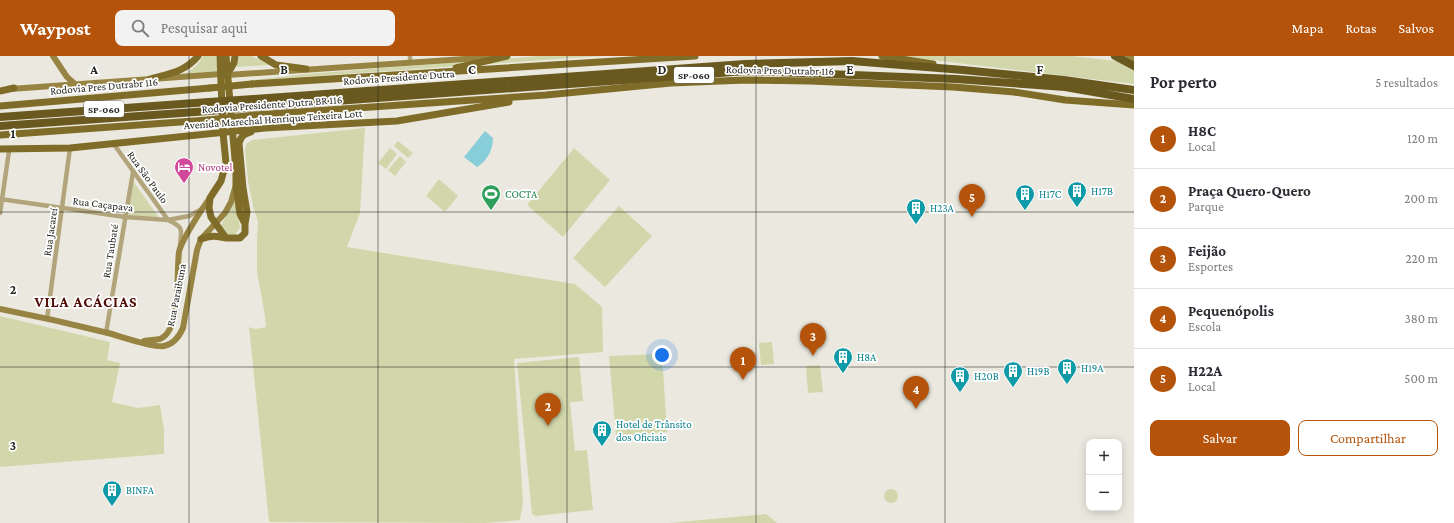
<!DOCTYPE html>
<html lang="pt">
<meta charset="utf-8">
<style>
:root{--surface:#fff;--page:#f2f2f3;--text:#2b2b33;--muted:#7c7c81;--line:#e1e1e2;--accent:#b45309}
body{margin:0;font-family:"Crimson Pro",serif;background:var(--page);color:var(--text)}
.controls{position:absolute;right:12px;bottom:12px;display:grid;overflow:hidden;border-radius:8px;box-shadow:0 2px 10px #0003}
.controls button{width:36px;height:36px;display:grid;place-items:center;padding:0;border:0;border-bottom:1px solid var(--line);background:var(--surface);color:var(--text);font:20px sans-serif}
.you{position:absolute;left:662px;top:299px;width:14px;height:14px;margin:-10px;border:3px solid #fff;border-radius:50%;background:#1a73e8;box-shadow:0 0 0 6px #1a73e833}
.badge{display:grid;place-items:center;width:26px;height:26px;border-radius:50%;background:var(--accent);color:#fff;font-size:13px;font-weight:700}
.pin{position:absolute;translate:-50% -33px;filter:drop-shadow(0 1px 2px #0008)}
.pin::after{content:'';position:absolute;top:21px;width:14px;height:12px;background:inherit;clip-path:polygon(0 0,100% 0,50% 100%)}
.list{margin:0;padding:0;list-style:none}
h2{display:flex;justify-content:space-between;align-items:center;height:52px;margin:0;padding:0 16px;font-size:17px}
h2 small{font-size:13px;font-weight:400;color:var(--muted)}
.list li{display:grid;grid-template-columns:26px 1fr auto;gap:12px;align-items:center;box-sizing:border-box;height:60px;padding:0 16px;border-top:1px solid var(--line)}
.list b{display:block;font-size:15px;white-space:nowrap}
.list p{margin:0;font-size:13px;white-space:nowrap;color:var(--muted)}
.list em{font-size:13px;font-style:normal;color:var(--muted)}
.actions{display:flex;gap:8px;padding:12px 16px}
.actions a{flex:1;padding:9px 0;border:1px solid var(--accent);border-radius:8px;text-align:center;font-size:14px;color:var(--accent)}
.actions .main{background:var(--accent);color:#fff}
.icon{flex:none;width:22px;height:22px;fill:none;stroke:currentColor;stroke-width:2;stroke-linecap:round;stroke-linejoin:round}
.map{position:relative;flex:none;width:1134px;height:467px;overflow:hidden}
header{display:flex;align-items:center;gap:24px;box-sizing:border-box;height:56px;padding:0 20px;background:var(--accent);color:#fff}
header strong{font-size:19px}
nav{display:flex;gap:22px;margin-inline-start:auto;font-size:14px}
.search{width:280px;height:36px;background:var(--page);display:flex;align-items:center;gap:10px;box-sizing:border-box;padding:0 14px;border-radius:8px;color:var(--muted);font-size:15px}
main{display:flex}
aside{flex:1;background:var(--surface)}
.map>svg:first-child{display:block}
.green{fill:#d2d7ab}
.water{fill:#88ced8}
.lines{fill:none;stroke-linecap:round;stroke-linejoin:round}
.street{stroke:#b2a57b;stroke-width:4.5}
.secondary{stroke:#988442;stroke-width:6}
.primary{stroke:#806c29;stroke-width:7}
.highway{stroke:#69591f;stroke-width:8}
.primary-bridge{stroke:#806c29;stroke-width:7}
.highway-bridge{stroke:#69591f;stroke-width:8}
.grid{fill:none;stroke:#252521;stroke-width:1;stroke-opacity:0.55}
.labels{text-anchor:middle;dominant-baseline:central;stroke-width:3.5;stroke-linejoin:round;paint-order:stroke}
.shield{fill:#fff;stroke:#666664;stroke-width:1}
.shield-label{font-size:10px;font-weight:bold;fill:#252521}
.street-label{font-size:11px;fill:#252521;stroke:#fff}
.hotel-label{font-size:11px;fill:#b23c85;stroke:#fff;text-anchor:start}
.culture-label{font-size:11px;fill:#0d838f;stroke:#fff;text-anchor:start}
.leisure-label{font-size:11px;fill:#27864d;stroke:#fff;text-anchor:start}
.district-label{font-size:15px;font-weight:bold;letter-spacing:1px;fill:#500c05;stroke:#fff}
.grid-label{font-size:13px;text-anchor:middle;font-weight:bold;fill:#252521;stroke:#fff;stroke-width:3.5;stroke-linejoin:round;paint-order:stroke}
</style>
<header>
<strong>Waypost</strong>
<div class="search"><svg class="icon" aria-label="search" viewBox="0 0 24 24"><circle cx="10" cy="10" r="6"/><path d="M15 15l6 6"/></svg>Pesquisar aqui</div>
<nav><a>Mapa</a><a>Rotas</a><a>Salvos</a></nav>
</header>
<main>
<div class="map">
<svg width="1134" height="467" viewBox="0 0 1134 467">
<rect width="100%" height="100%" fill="#ebe9df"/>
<!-- green -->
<path class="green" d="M203 0H216L218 16 183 19C191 14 199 9 203 0Z
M239 0H252L270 9 237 11Z
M539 0H603L242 25 306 18Z
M899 0H1072L1116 5 1134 13V28Z
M365 72 360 157 347 191 575 228 602 251 603 296 514 303 523 446 520 464 486 467 269 466 249 271 255 273 266 271 264 254 257 216V182L258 166 253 150 248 125 245 93 247 87 252 84Z
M398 85 413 97 408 102 394 90Z
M390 92 397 98 386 113 378 107Z
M574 92 610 124 563 181 527 149Z
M400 100 406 106 395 120 388 114Z
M439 123 458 140 445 156 426 140Z
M133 125 160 163 128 159Z
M235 142 240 172 234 180 227 178 221 169 228 158Z
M619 150 652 180 605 231 573 202Z
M0 260 110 286 107 304 120 307 112 346 138 352 160 349 164 374V398L0 411Z
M772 286 774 308 761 309 759 287Z
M662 298 667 376 616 380 609 300Z
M579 301 583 345 570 346 575 395 587 394 593 454 536 460 532 458 517 307Z
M820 309 823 336 808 337 806 310Z
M884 440a7 7 0 1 1 14 0a7 7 0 1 1-14 0Z
M766 458 777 467H669Z"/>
<!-- water -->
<path class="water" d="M485 75 493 82C493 94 487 105 477 111L464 101Z"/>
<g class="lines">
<!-- street -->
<path class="street" d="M410 0V7
M113 87 168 164C185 172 181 173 180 190
M0 143 125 161 168 164 189 160 200 154
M0 157 9 95
M47 263 70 92
M106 277 133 116"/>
<!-- secondary -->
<path class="secondary" d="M53 0 67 21 75 28
M1119 0 1134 3
M228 19 494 1
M10 33 222 18
M0 253C36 260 72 268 108 277 120 280 153 292 164 290 174 288 179 281 183 272L197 194 201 183 225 157 231 146 235 132
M144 285C149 284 155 284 160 283 182 274 176 216 179 196 181 185 203 151 210 142"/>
<!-- primary -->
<path class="primary" d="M220 0 223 77 226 107 221 125 210 142 209 152 211 161 226 182H240L245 177V168L240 158 236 130V115L226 0
M261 0 276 9 306 13
M882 0 933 8
M456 12 507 0
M228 17 234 7 235 0
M150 23C168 18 185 16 198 0
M252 28 695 0
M0 35 14 32
M0 50 210 32
M255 59 546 39 671 27 746 24 810 25 953 31 1014 36 1065 44 1134 49
M0 79 208 64
M0 93 70 92 265 72 397 65 509 46
M245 168 247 156 243 132 239 87C241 80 244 78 251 76
M201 183C212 179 215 180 226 182"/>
<!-- highway -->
<path class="highway" d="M1115 0 1134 10
M254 43 745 8 852 5 963 14 1064 24 1134 34
M254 51 747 15 956 23 1065 31 1134 43
M0 61 209 46
M0 70 209 55"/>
<!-- primary-bridge -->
<path class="primary-bridge" d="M210 32 252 28
M208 64 255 59"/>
<!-- highway-bridge -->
<path class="highway-bridge" d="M209 46 254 43
M209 55 254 51"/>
</g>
<!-- grid -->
<path class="grid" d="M189 0V467M378 0V467M567 0V467M756 0V467M945 0V467M0 156H1134M0 311H1134"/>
<!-- icons -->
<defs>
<symbol id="hotel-pin" viewBox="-11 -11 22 30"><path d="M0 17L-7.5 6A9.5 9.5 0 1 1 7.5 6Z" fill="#d1479c" stroke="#fff"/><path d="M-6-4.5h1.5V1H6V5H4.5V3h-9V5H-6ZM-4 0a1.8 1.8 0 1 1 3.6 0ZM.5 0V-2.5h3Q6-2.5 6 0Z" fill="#fff"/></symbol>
<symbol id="building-pin" viewBox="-11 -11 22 30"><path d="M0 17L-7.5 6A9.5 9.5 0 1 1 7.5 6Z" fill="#0f9aa8" stroke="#fff"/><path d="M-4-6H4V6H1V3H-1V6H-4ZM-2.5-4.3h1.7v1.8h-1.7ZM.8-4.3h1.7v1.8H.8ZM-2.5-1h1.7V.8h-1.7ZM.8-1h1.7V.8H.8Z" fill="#fff"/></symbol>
<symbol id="stadium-pin" viewBox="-11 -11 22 30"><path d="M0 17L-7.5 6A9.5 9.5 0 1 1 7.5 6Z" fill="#2e9e5b" stroke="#fff"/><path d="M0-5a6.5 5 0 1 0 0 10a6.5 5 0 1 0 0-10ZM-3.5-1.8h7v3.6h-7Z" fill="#fff"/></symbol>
</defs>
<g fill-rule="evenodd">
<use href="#hotel-pin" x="173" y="100" width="22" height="30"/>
<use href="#building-pin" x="1066" y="124" width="22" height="30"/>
<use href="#stadium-pin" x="480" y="127" width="22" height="30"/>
<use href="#building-pin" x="1014" y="127" width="22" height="30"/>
<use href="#building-pin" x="905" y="141" width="22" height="30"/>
<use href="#building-pin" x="832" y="290" width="22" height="30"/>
<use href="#building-pin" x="1056" y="301" width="22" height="30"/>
<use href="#building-pin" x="1002" y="304" width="22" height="30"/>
<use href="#building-pin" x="949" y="309" width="22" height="30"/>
<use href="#building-pin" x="591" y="363" width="22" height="30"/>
<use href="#building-pin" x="101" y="423" width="22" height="30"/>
</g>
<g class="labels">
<!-- shield labels -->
<g class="shield">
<rect x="674" y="11" width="40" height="16" rx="3"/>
<rect x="84" y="45" width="40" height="16" rx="3"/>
</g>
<g class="shield-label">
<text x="694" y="19">SP-060</text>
<text x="104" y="53">SP-060</text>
</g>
<!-- street labels -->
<g class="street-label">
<text transform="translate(780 14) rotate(1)">Rodovia Pres Dutrabr 116</text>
<text transform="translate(399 21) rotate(-4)">Rodovia Presidente Dutra</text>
<text transform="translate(104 30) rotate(-5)">Rodovia Pres Dutrabr 116</text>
<text transform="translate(272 48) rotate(-4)">Rodovia Presidente Dutra BR 116</text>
<text transform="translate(273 63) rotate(-4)">Avenida Marechal Henrique Teixeira Lott</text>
<text transform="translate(148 121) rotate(54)">Rua São Paulo</text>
<text transform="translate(103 148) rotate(7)">Rua Caçapava</text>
<text transform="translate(50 176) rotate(-82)">Rua Jacareí</text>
<text transform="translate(110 195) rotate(-81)">Rua Taubaté</text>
<text transform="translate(176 239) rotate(-79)">Rua Paraibuna</text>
</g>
<!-- hotel labels -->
<g class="hotel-label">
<text x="198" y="111">Novotel</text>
</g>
<!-- culture labels -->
<g class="culture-label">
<text x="1091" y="135">H17B</text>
<text x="1039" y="138">H17C</text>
<text x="930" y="152">H23A</text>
<text x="857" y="301">H8A</text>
<text x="1081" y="312">H19A</text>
<text x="1027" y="315">H19B</text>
<text x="974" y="320">H20B</text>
<text x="616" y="368">Hotel de Trânsito<tspan x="616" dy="13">dos Oficiais</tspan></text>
<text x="126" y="434">BINFA</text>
</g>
<!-- leisure labels -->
<g class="leisure-label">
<text x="505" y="138">COCTA</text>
</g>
<!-- district labels -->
<g class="district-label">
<text x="86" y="246">VILA ACÁCIAS</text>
</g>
</g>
<g class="grid-label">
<text x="94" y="18">A</text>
<text x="284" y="18">B</text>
<text x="472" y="18">C</text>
<text x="662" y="18">D</text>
<text x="850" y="18">E</text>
<text x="1040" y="18">F</text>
<text x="13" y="82">1</text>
<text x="13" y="238">2</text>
<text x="13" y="394">3</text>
</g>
</svg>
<div class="controls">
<button>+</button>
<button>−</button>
</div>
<div class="you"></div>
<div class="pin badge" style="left:743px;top:324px">1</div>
<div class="pin badge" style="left:548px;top:370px">2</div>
<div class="pin badge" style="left:813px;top:300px">3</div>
<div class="pin badge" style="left:916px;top:353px">4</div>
<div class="pin badge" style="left:972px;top:161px">5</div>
</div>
<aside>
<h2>Por perto<small>5 resultados</small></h2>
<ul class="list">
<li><span class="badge">1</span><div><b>H8C</b><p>Local</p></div><em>120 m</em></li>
<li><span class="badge">2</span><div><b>Praça Quero-Quero</b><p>Parque</p></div><em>200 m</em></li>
<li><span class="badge">3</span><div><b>Feijão</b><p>Esportes</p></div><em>220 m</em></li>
<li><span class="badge">4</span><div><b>Pequenópolis</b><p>Escola</p></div><em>380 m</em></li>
<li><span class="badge">5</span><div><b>H22A</b><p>Local</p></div><em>500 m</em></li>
</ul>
<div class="actions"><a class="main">Salvar</a><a>Compartilhar</a></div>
</aside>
</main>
